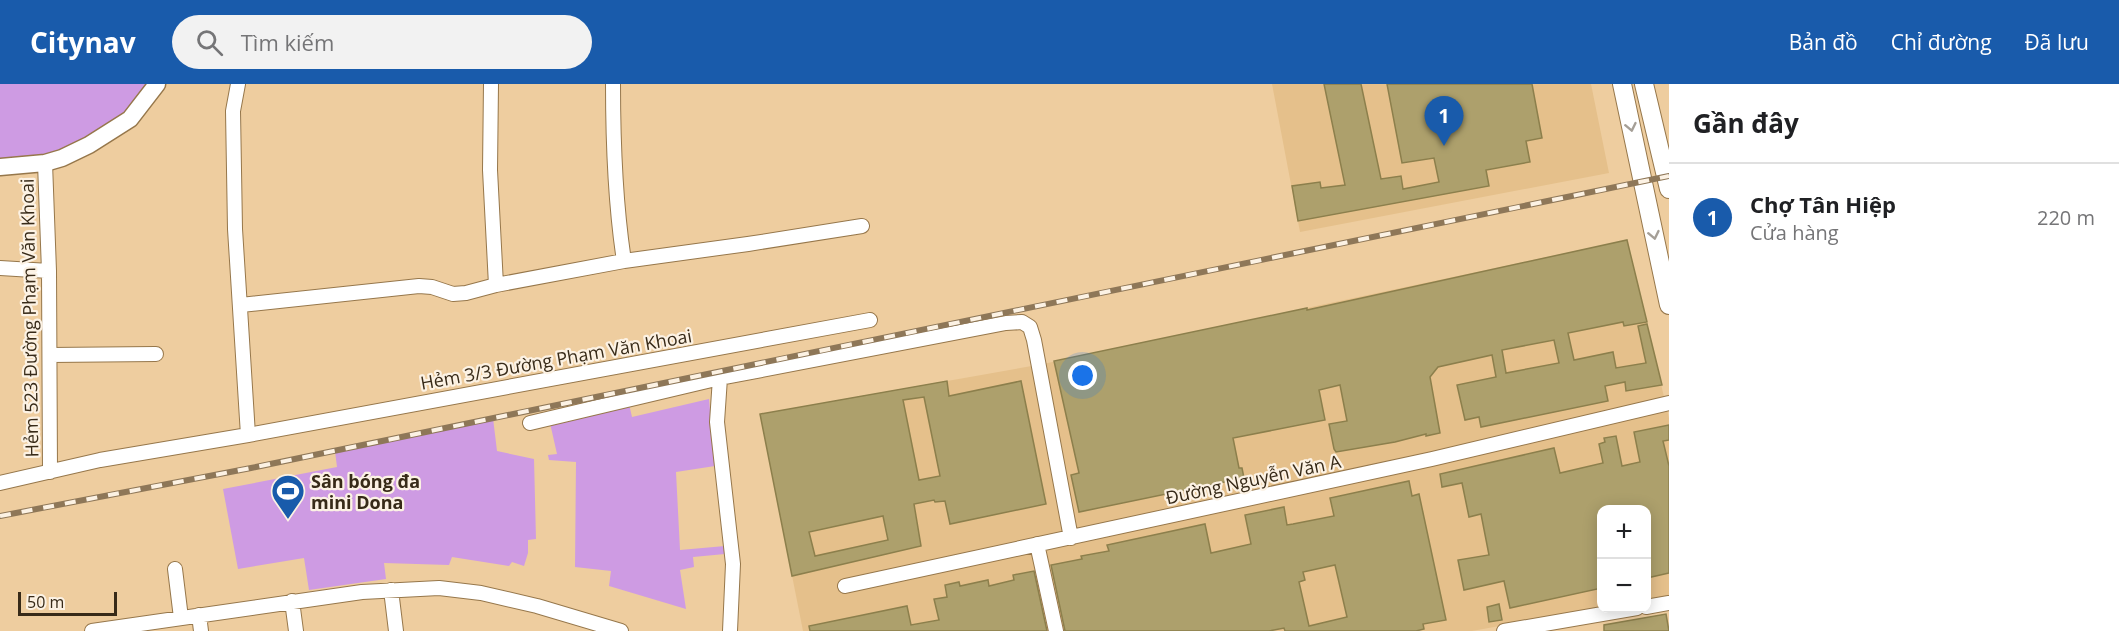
<!DOCTYPE html>
<html lang="vi">
<meta charset="utf-8">
<style>
:root{--surface:#fff;--page:#f2f2f2;--text:#202124;--muted:#757577;--line:#e0e0e0;--accent:#195bab}
body{margin:0;font-family:"Open Sans",sans-serif;background:var(--page);color:var(--text)}
.controls{position:absolute;right:18px;bottom:18px;display:grid;overflow:hidden;border-radius:12px;box-shadow:0 3px 15px #0003}
.controls button{width:54px;height:54px;display:grid;place-items:center;padding:0;border:0;border-bottom:2px solid var(--line);background:var(--surface);color:var(--text);font:30px sans-serif}
.scale{position:absolute;left:18px;bottom:15px;width:99px;box-sizing:border-box;padding-left:6px;border:3px solid #372a18;border-top:0;font-size:16px;line-height:21px;white-space:nowrap;color:#372a18;-webkit-text-stroke:4px #fcf2e4;paint-order:stroke}
.you{position:absolute;left:1083px;top:292px;width:21px;height:21px;margin:-15px;border:4px solid #fff;border-radius:50%;background:#1a73e8;box-shadow:0 0 0 9px #1a73e833}
.badge{display:grid;place-items:center;width:39px;height:39px;border-radius:50%;background:var(--accent);color:#fff;font-size:20px;font-weight:700}
.pin{position:absolute;translate:-50% -50px;filter:drop-shadow(0 2px 3px #0008)}
.pin::after{content:'';position:absolute;top:32px;width:21px;height:18px;background:inherit;clip-path:polygon(0 0,100% 0,50% 100%)}
.list{margin:0;padding:0;list-style:none}
h2{display:flex;justify-content:space-between;align-items:center;height:78px;margin:0;padding:0 24px;font-size:26px}
h2 small{font-size:20px;font-weight:400;color:var(--muted)}
.list li{display:grid;grid-template-columns:39px 1fr auto;gap:18px;align-items:center;box-sizing:border-box;height:108px;padding:0 24px;border-top:2px solid var(--line)}
.list b{display:block;font-size:22px;white-space:nowrap}
.list p{margin:0;font-size:20px;white-space:nowrap;color:var(--muted)}
.list em{font-size:20px;font-style:normal;color:var(--muted)}
.icon{flex:none;width:33px;height:33px;fill:none;stroke:currentColor;stroke-width:2;stroke-linecap:round;stroke-linejoin:round}
.map{position:relative;flex:none;width:1669px;height:547px;overflow:hidden}
header{display:flex;align-items:center;gap:36px;box-sizing:border-box;height:84px;padding:0 30px;background:var(--accent);color:#fff}
header strong{font-size:28px}
nav{display:flex;gap:33px;margin-inline-start:auto;font-size:21px}
.search{width:420px;height:54px;background:var(--page);display:flex;align-items:center;gap:15px;box-sizing:border-box;padding:0 21px;border-radius:33px;color:var(--muted);font-size:22px}
main{display:flex}
aside{flex:1;background:var(--surface)}
.map>svg:first-child{display:block}
.built{fill:#e5c08b}
.green{fill:#ce9be3}
.building{fill:#ada06c;stroke:#8c7f4c;stroke-width:1.5;fill-rule:evenodd}
.lines{fill:none;stroke-linecap:round;stroke-linejoin:round}
.minor-casing{stroke:#96774b;stroke-width:16}
.tertiary-casing{stroke:#96774b;stroke-width:19}
.secondary-casing{stroke:#96774b;stroke-width:20}
.minor{stroke:#fff;stroke-width:14}
.tertiary{stroke:#fff;stroke-width:16}
.secondary{stroke:#fff;stroke-width:18}
.rail-casing{stroke:#8e7758;stroke-width:6}
.rail{stroke:#fcf2e4;stroke-width:4;stroke-dasharray:11;stroke-linecap:butt}
.oneway{stroke:#a59f97}
.labels{text-anchor:middle;dominant-baseline:central;stroke-width:4.5;stroke-linejoin:round;paint-order:stroke}
.street-label{font-size:18px;fill:#372a18;stroke:#fcf2e4}
.poi-label{font-size:18px;font-weight:bold;fill:#372a18;stroke:#fcf2e4;text-anchor:start}
</style>
<header>
<strong>Citynav</strong>
<div class="search"><svg class="icon" aria-label="search" viewBox="0 0 24 24"><circle cx="10" cy="10" r="6"/><path d="M15 15l6 6"/></svg>Tìm kiếm</div>
<nav><a>Bản đồ</a><a>Chỉ đường</a><a>Đã lưu</a></nav>
</header>
<main>
<div class="map">
<svg width="1669" height="547" viewBox="0 0 1669 547">
<rect width="100%" height="100%" fill="#eecd9f"/>
<!-- built -->
<path class="built" d="M1272 0H1591L1609 89 1300 148Z
M1627 156 1669 334V512L1647 516 1646 426H1602L1601 524 1472 547H803L760 330 1043 280Z"/>
<!-- green -->
<path class="green" d="M0 0H148L124 29 85 55 43 72 0 76Z
M709 315 715 382 676 388 680 466 725 462V470L693 473 694 483 680 486 686 525 609 502 611 487 575 483 576 378 549 376 548 371 557 370 550 339 629 320 632 333Z
M493 334 497 367 534 375 536 455 528 456V469L524 482 512 478 509 482 452 473 449 481 384 479 386 495 309 506 304 474 238 485 223 405 337 383 335 367Z"/>
<!-- building -->
<path class="building" d="M1324 0H1361L1381 95 1401 92 1403 105 1439 98 1434 74 1402 79 1387 0H1532L1542 54 1526 57 1530 78 1486 86 1489 102 1298 137 1292 102 1320 98 1321 104 1345 101Z
M1627 156 1647 238 1624 242 1623 238 1568 249 1574 276 1613 268 1616 284 1646 279 1638 242 1647 240 1662 301 1626 307 1625 298 1605 302 1608 317 1481 343 1479 333 1465 336 1457 301 1496 293 1492 271 1438 283 1430 293 1440 349 1426 352V350L1395 358 1336 368 1334 365 1329 340 1347 337 1340 301 1319 306 1325 336 1233 354 1239 384H1242L1244 394 1079 428 1071 391 1079 389 1054 277 1307 224V226ZM1554 256 1559 279 1506 289 1502 266Z
M947 297 949 312 1021 297 1046 420 950 440 945 417 935 418 934 416 914 420 921 462 792 492 760 330ZM924 313 940 392 919 396 903 316ZM883 432 888 456 815 472 809 448Z
M1669 341V356L1663 357 1669 382V489L1647 494V426H1602V504L1510 524 1504 497 1464 506 1458 476 1489 471 1481 430 1469 433 1462 399 1442 403 1440 390 1554 364 1560 389 1603 379 1599 360 1605 358 1604 354 1616 352 1622 382 1640 378 1634 348Z
M1409 397 1412 412 1419 410 1446 536 1423 540 1424 545 1416 547H1285L1284 544 1269 547H1065L1051 481 1082 475 1081 472 1109 467 1107 461 1205 440 1211 469 1251 460 1245 431 1284 423 1287 441 1293 440 1334 432 1330 414ZM1335 481 1347 533 1309 542 1299 498 1305 496 1303 488Z
M1034 487 1047 547H810L809 542 907 522 911 541 939 536 934 515 947 513 945 501 959 498 960 502 988 496 989 502 1014 496 1013 491Z
M1499 520 1502 536 1489 538 1487 523Z
M1666 530 1669 547H1604V541Z"/>
<g class="lines">
<defs>
<path id="minor" d="M238 0 233 27 235 145 248 351
M491 0 490 86 496 201
M613 0C613 59 615 118 624 177
M45 79 49 187 50 388
M0 184 49 187
M241 221 419 202 432 203 453 210 466 209 496 201 624 177 748 160 862 142
M50 271 156 270
M530 339 720 294
M0 399 100 376 248 351 870 236
M1037 460 1056 547
M175 485 181 534
M845 502 1432 375 1669 319
M391 506 396 547
M292 517 296 547
M1646 523 1669 519
M199 531 201 547
M92 547 362 508 439 504 481 509 537 522 621 547
M730 547 733 480 717 338 720 294 1006 239 1022 238 1030 243 1034 256 1071 454
M1504 547 1637 524"/>
<path id="tertiary" d="M0 83 45 79 62 74 89 61 130 35 157 0"/>
<path id="secondary" d="M1622 0 1669 221
M1644 0 1669 105"/>
</defs>
<!-- minor casing -->
<use href="#minor" class="minor-casing"/>
<!-- tertiary casing -->
<use href="#tertiary" class="tertiary-casing"/>
<!-- secondary casing -->
<use href="#secondary" class="secondary-casing"/>
<!-- minor -->
<use href="#minor" class="minor"/>
<!-- tertiary -->
<use href="#tertiary" class="tertiary"/>
<!-- secondary -->
<use href="#secondary" class="secondary"/>
<defs>
<path id="rail" d="M0 432 251 384 1669 92"/>
</defs>
<!-- rail casing -->
<use href="#rail" class="rail-casing"/>
<!-- rail -->
<use href="#rail" class="rail"/>
</g>
<!-- one-way arrows -->
<defs><path id="oneway-chevron" d="M-2-3.5L2.5 0L-2 3.5" fill="none" stroke-width="1.6" stroke-linecap="round" stroke-linejoin="round" transform="scale(1.5)"/></defs>
<g class="oneway">
<use href="#oneway-chevron" transform="translate(1631 43) rotate(78)"/>
<use href="#oneway-chevron" transform="translate(1654 151) rotate(78)"/>
</g>
<!-- icons -->
<defs>
<symbol id="stadium-pin" viewBox="-11 -11 22 30"><path d="M0 17L-7.5 6A9.5 9.5 0 1 1 7.5 6Z" fill="#195bab" stroke="#fcf2e4"/><path d="M0-5a6.5 5 0 1 0 0 10a6.5 5 0 1 0 0-10ZM-3.5-1.8h7v3.6h-7Z" fill="#fff"/></symbol>
</defs>
<g fill-rule="evenodd">
<use href="#stadium-pin" x="269" y="388" width="38" height="52"/>
</g>
<g class="labels">
<!-- street labels -->
<g class="street-label">
<text transform="translate(29 234) rotate(-91)">Hẻm 523 Đường Phạm Văn Khoai</text>
<text transform="translate(556 275) rotate(-10)">Hẻm 3/3 Đường Phạm Văn Khoai</text>
<text transform="translate(1253 395) rotate(-12)">Đường Nguyễn Văn A</text>
</g>
<!-- poi labels -->
<g class="poi-label">
<text x="311" y="397">Sân bóng đa<tspan x="311" dy="21">mini Dona</tspan></text>
</g>
</g>
</svg>
<div class="controls">
<button>+</button>
<button>−</button>
</div>
<div class="scale">50 m</div>
<div class="you"></div>
<div class="pin badge" style="left:1444px;top:62px">1</div>
</div>
<aside>
<h2>Gần đây<small></small></h2>
<ul class="list">
<li><span class="badge">1</span><div><b>Chợ Tân Hiệp</b><p>Cửa hàng</p></div><em>220 m</em></li>
</ul>
</aside>
</main>
